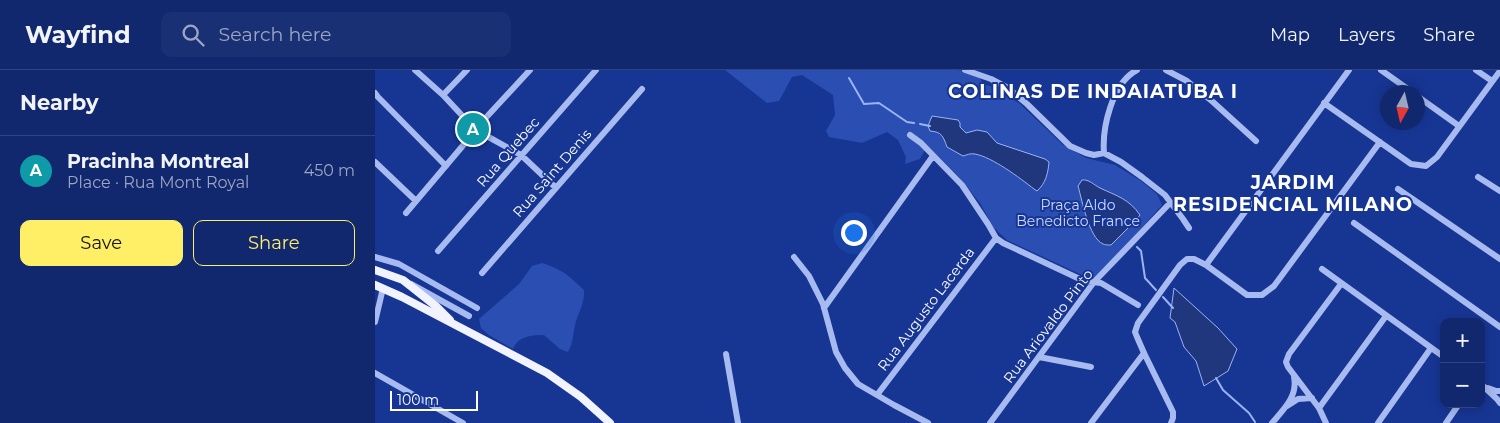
<!DOCTYPE html>
<meta charset="utf-8">
<style>
:root{--surface:#11286f;--page:#1a3074;--text:#f1f3f6;--muted:#9ca6c3;--line:#304482;--accent:#ffef67}
body{margin:0;font-family:Montserrat,sans-serif;background:var(--page);color:var(--text)}
.controls{position:absolute;right:15px;bottom:15px;display:grid;overflow:hidden;border-radius:10px;box-shadow:0 2px 12px #0003}
.controls button{width:45px;height:45px;display:grid;place-items:center;padding:0;border:0;border-bottom:1px solid var(--line);background:var(--surface);color:var(--text);font:25px sans-serif}
.compass{position:absolute;left:1005px;top:15px;width:45px;height:45px;border-radius:50%;background:var(--surface);box-shadow:0 2px 12px #0003;rotate:188deg}
.scale{position:absolute;left:15px;bottom:12px;width:88px;box-sizing:border-box;padding-left:5px;border:2px solid #fff;border-top:0;font-size:14px;line-height:18px;white-space:nowrap;color:#fff;-webkit-text-stroke:4px #173694;paint-order:stroke}
.you{position:absolute;left:478px;top:162px;width:18px;height:18px;margin:-12px;border:4px solid #fff;border-radius:50%;background:#1a73e8;box-shadow:0 0 0 8px #1a73e833}
.badge{display:grid;place-items:center;width:32px;height:32px;border-radius:50%;background:var(--accent);color:#fff;font-size:16px;font-weight:700}
.pin{position:absolute;translate:-50% -50%;border:2px solid #fff;box-shadow:0 1px 5px #0006}
.list{margin:0;padding:0;list-style:none}
h2{display:flex;justify-content:space-between;align-items:center;height:65px;margin:0;padding:0 20px;font-size:21px}
h2 small{font-size:16px;font-weight:400;color:var(--muted)}
.list li{display:grid;grid-template-columns:32px 1fr auto;gap:15px;align-items:center;box-sizing:border-box;height:70px;padding:0 20px;border-top:1px solid var(--line)}
.list b{display:block;font-size:19px;white-space:nowrap}
.list p{margin:0;font-size:16px;white-space:nowrap;color:var(--muted)}
.list em{font-size:16px;font-style:normal;color:var(--muted)}
.actions{display:flex;gap:10px;padding:15px 20px}
.actions a{flex:1;padding:11px 0;border:1px solid var(--accent);border-radius:10px;text-align:center;font-size:18px;color:var(--accent)}
.actions .main{background:var(--accent);color:#111}
.icon{flex:none;width:28px;height:28px;fill:none;stroke:currentColor;stroke-width:2;stroke-linecap:round;stroke-linejoin:round}
.map{position:relative;flex:none;width:1125px;height:353px;overflow:hidden}
header{display:flex;align-items:center;gap:30px;box-sizing:border-box;height:70px;padding:0 25px;background:var(--surface);border-bottom:1px solid var(--line)}
header strong{font-size:24px}
nav{display:flex;gap:28px;margin-inline-start:auto;font-size:18px}
.search{width:350px;height:45px;background:var(--page);display:flex;align-items:center;gap:12px;box-sizing:border-box;padding:0 18px;border-radius:10px;color:var(--muted);font-size:19px}
main{display:flex}
aside{flex:1;background:var(--surface)}
.map>svg:first-child{display:block}
.green{fill:#2a4eb2}
.water{fill:#20377e;stroke:#9ab3f3}
.lines{fill:none;stroke-linecap:round;stroke-linejoin:round}
.stream{stroke:#9ab3f3;stroke-width:2}
.minor{stroke:#a7bbf1;stroke-width:6}
.major{stroke:#f1f4ff;stroke-width:8}
.labels{text-anchor:middle;dominant-baseline:central;stroke-width:4;stroke-linejoin:round;paint-order:stroke}
.street-label{font-size:14px;fill:#fff;stroke:#173694}
.park-label{font-size:14px;fill:#cedafc;stroke:#173694}
.district-label{font-size:19px;font-weight:bold;letter-spacing:1px;fill:#fff;stroke:#173694}
</style>
<header>
<strong>Wayfind</strong>
<div class="search"><svg class="icon" aria-label="search" viewBox="0 0 24 24"><circle cx="10" cy="10" r="6"/><path d="M15 15l6 6"/></svg>Search here</div>
<nav><a>Map</a><a>Layers</a><a>Share</a></nav>
</header>
<main>
<aside>
<h2>Nearby<small></small></h2>
<ul class="list">
<li><span class="badge" style="background:#0f9aa8">A</span><div><b>Pracinha Montreal</b><p>Place · Rua Mont Royal</p></div><em>450 m</em></li>
</ul>
<div class="actions"><a class="main">Save</a><a>Share</a></div>
</aside>
<div class="map">
<svg width="1125" height="353" viewBox="0 0 1125 353">
<rect width="100%" height="100%" fill="#173694"/>
<!-- green -->
<path class="green" d="M350 0H583L602 3 608 14 630 21 631 26 644 33 687 74 711 88 740 95 766 111 782 124 787 135 721 209 707 205 632 170 619 158 605 133 584 107 561 84 551 78 545 89 530 94 531 87 523 70 512 62 487 73 454 67 451 61 460 45 458 25 427 5 417 7 404 31 392 33Z
M167 193C188 200 193 205 209 220 210 233 203 243 200 255 198 265 198 273 193 282L185 279 169 265C157 265 143 266 138 279L114 265 106 258 104 249 144 214 157 196Z"/>
<!-- water -->
<path class="water" d="M557 46 583 50 585 53V57L591 63 602 60 612 62 622 73 670 89 674 92C673 103 671 113 662 121L659 119C645 108 617 87 600 84 595 83 592 85 588 86L572 77C568 66 567 62 555 61L553 56Z
M707 110C714 109 719 115 725 118 742 126 754 129 765 145L761 150 736 175C733 175 730 175 728 174 714 168 707 130 703 116Z
M799 218 843 258 862 279 853 301 829 316 821 291 809 277 800 252 795 248Z"/>
<g class="lines">
<!-- stream -->
<path class="stream" d="M474 8 489 34 504 33 532 52 539 53
M545 54 555 56
M762 177 766 181 770 208 781 220
M788 227 798 238
M841 308 848 320 874 343 880 352"/>
<!-- minor -->
<path class="minor" d="M40 0 68 25 95 54
M590 0 616 9 633 18 652 34 695 76 711 83 719 85 729 83 746 92 767 107 790 125 808 149 814 158
M791 0 812 11 838 32 881 71
M1006 0 1037 22
M1101 0 1117 11
M0 23 3 27 71 96
M68 25 92 0
M1042 26 1084 56
M949 33 1036 94 1051 96 1062 87 1125 1
M93 60a8 8 0 1 1 16 0a8 8 0 1 1-16 0Z
M106 53 155 0
M108 64 146 85 180 117
M535 65 546 73 587 115 613 154 621 168 628 173 709 211 726 213 763 235
M729 83C727 58 737 13 762 0
M0 92 41 131
M1103 107 1125 121
M1023 119 1125 189
M31 143 96 66
M979 153 1125 257
M63 181 221 0
M0 187 24 194 102 238
M419 187 434 206 448 234 461 282 470 298 483 314 519 335 553 353
M831 195 974 0
M947 199 1069 287
M107 203 267 19
M36 214 94 246
M449 238 558 86
M0 252 8 218
M351 284 363 353
M664 287 716 297
M0 303 88 353
M1106 314 1122 329 1125 333
M1113 318 1121 321H1125
M502 325 621 168
M912 336 923 329 937 328
M944 338 1011 246
M615 353 719 212 795 133
M716 353 769 283
M796 353 798 348V342L769 283 762 267 760 262 763 253 805 195 812 189H819L831 195 872 225H887L899 216 1005 72
M897 353C909 339 923 326 919 307
M951 353 944 338 913 297 911 292 914 284 966 214
M1003 353 1056 278
M1071 353 1084 334"/>
<!-- major -->
<path class="major" d="M0 200 28 210 62 237 75 250
M0 215 27 227 172 303 206 327 235 353"/>
</g>
<g class="labels">
<!-- street labels -->
<g class="street-label">
<text transform="translate(133 82) rotate(-49)">Rua Quebec</text>
<text transform="translate(177 103) rotate(-49)">Rua Saint Denis</text>
<text transform="translate(551 239) rotate(-53)">Rua Augusto Lacerda</text>
<text transform="translate(673 256) rotate(-53)">Rua Ariovaldo Pinto</text>
</g>
<!-- park labels -->
<g class="park-label">
<text x="703" y="135">Praça Aldo<tspan x="703" dy="16">Benedicto France</tspan></text>
</g>
<!-- district labels -->
<g class="district-label">
<text x="718" y="21">COLINAS DE INDAIATUBA I</text>
<text x="918" y="112">JARDIM<tspan x="918" dy="22">RESIDENCIAL MILANO</tspan></text>
</g>
</g>
</svg>
<div class="controls">
<button>+</button>
<button>−</button>
</div>
<svg class="compass" viewBox="-18 -18 36 36"><path d="M0-13l5 13h-10z" fill="#e53935"/><path d="M0 13l5-13h-10z" fill="#9ca6c3"/></svg>
<div class="scale">100 m</div>
<div class="you"></div>
<div class="pin badge" style="left:98px;top:59px;background:#0f9aa8">A</div>
</div>
</main>
